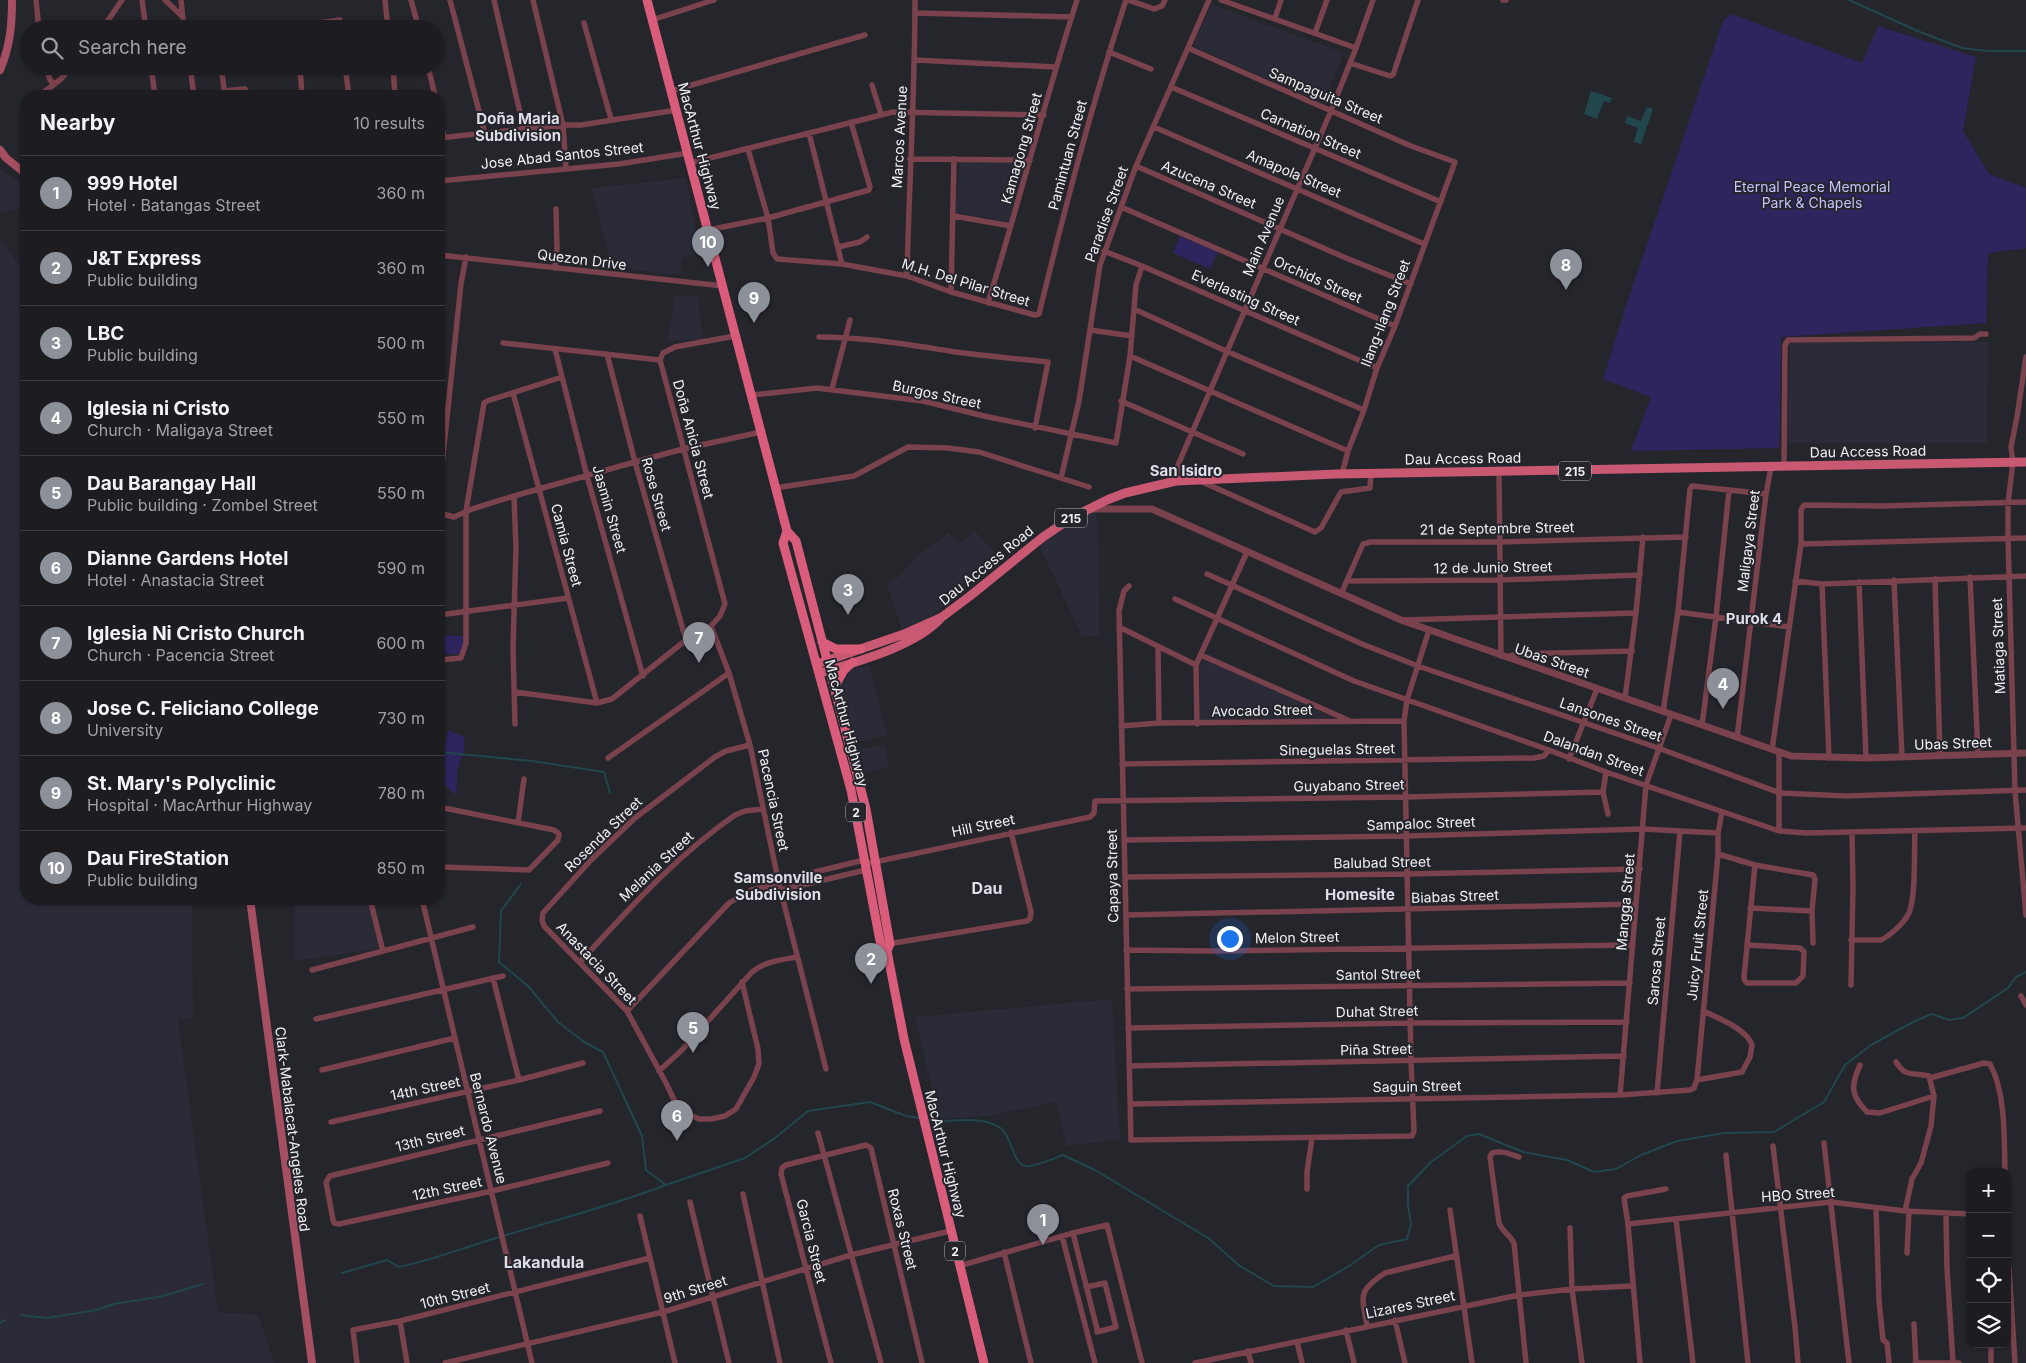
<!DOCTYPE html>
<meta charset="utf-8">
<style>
:root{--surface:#1c1c21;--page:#29292e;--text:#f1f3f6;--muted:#a0a1a5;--line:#3a3a3f;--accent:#8c9099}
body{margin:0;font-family:Inter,sans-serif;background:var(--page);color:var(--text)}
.controls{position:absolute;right:15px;bottom:15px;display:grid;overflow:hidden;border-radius:10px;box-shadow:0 1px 4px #0004}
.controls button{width:45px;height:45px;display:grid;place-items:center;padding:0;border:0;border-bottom:1px solid var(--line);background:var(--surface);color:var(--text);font:25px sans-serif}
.you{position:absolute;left:1229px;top:938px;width:18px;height:18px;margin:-12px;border:4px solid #fff;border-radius:50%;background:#1a73e8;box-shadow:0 0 0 8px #1a73e833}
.badge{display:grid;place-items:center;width:32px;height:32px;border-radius:50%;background:var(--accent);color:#fff;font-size:16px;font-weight:700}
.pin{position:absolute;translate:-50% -41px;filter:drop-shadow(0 1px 2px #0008)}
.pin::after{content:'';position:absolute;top:26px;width:18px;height:15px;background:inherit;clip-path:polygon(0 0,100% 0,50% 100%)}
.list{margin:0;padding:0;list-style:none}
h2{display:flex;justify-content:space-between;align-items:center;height:65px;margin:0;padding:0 20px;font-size:21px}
h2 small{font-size:16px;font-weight:400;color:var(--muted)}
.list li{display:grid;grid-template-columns:32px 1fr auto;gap:15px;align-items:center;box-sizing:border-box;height:75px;padding:0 20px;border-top:1px solid var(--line)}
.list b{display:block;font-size:19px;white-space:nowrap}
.list p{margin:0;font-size:16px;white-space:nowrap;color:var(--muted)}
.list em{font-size:16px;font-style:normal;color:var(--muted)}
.icon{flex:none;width:28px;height:28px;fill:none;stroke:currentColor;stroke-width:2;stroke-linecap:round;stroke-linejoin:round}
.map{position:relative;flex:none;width:2026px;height:1363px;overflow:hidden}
.search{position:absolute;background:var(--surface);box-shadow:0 1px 4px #0004;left:20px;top:20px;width:425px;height:55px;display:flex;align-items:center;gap:12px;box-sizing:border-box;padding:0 18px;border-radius:28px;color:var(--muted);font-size:19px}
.panel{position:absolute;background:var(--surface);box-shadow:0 1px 4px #0004;left:20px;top:90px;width:425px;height:815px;border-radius:20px}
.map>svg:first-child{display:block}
.built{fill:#2b2b38}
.green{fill:#2e245e}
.water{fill:#21474d}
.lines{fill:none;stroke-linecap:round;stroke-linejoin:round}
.stream{stroke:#21474d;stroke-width:2}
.minor{stroke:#79424d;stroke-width:5.5}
.tertiary{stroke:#79424d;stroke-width:7}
.secondary{stroke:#a64f62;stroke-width:8}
.primary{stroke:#c95973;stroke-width:9}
.trunk{stroke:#d95d7a;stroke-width:9}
.labels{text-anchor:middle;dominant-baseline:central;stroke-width:4;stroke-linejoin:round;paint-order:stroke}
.shield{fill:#25252c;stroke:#b3b3b9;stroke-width:1}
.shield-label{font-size:12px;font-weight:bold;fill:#f0f0f5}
.street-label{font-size:14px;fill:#f0f0f5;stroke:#25252c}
.park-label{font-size:14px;fill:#c5c2fe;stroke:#25252c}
.neighbourhood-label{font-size:15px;font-weight:bold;fill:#dedee8;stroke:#25252c}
.quarter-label{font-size:16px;font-weight:bold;fill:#dedee8;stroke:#25252c}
</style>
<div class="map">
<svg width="2026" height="1363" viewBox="0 0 2026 1363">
<rect width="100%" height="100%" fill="#25252c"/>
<!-- built -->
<path class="built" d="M1211 4 1344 53 1323 103 1193 46Z
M960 162 1027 163 1014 223 955 212Z
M0 170 14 179 26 184V207L0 213Z
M686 178 700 253 681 258V275L612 267 592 188Z
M0 240 26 274V899H192L193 1018 178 1020 218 1312 258 1315 274 1363H0Z
M675 295 698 296 703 340 667 341Z
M1988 342 1987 443H1787L1790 343Z
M1094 511 1098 520 1099 636H1082L1039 545 1073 521Z
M975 531 1001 559 929 618 902 630 887 584 900 576 914 559 948 533 959 544Z
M1205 659 1332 717 1331 722 1200 721V668Z
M869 665 887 735 854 743 841 688 851 670Z
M884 745 889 768 865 772 860 749Z
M294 899H369L381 948 295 961Z
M1112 999 1120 1139 1066 1146 1057 1102 988 1116 939 1119 915 1017Z"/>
<!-- green -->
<path class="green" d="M1731 14 1862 63 1878 26 1976 57 1963 131 1989 174 2026 188V248L1988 253 1986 323 1781 337 1779 448 1631 451 1651 397 1603 379 1625 309 1723 21Z
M1180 236 1218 252 1210 269 1173 253Z
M439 635 463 636V654H439Z
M448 730 464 737V750L458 768 456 795 439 779 446 772V770L439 767V743L445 746Z"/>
<!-- water -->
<path class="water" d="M1591 91 1612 98 1610 103 1604 101 1597 119 1584 114Z
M1647 107 1653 109 1641 144 1634 142 1638 128 1625 123 1627 116 1641 121Z"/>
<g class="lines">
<!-- stream -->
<path class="stream" d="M1849 0 1920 32 1962 48 1987 51H2026
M439 752 532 761 604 772 610 793
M521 884 501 911 499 962 528 986 558 1022 584 1042 603 1052 642 1136 646 1170 666 1185 745 1158 775 1138 808 1111 870 1102 906 1116 920 1118
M928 1120C951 1124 977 1114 999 1127 1014 1136 1011 1169 1030 1166 1041 1164 1053 1159 1063 1155L1095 1170 1208 1238 1240 1266 1274 1286 1313 1287 1349 1266 1379 1245 1407 1239 1411 1224 1408 1205V1186L1431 1162 1467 1136 1479 1134 1523 1152 1567 1160 1594 1172 1616 1169 1641 1155 1677 1141 1724 1133 1774 1132 1824 1102 1845 1065 1871 1045 1915 1021 1932 1014 1949 1020 1963 1018 2008 988 2016 977 2026 972
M342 1273 387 1260 399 1267C428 1261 455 1251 483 1242 544 1223 606 1208 666 1185
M21 1315 47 1318 97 1310 114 1304 163 1296 203 1284
M0 1323 5 1320"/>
<!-- minor -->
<path class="minor" d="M36 0 39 29
M142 0 146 29
M165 0 183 17
M181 0 184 29
M385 0 388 29
M411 0 419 29
M450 0 485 134
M494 0 524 130
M533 0 563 125 566 168
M1128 0 1154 9 1162 6 1165 0
M1221 0 1356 48
M1503 0H1506
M915 13 1072 17
M1275 18 1281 0
M652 20 714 0
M584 23 611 119
M102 29 122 0
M298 29 297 26 340 20 341 29
M1315 33 1327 0
M1188 48 1411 146 1455 162 1395 326 1377 368 1364 410 1348 451 1342 474
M1109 52 1151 69
M915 60 1055 67
M1350 63 1390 76 1393 75 1418 0
M46 66 50 80 53 83
M151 66 155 96
M190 66 194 96
M221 66 225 96
M300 66 302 96
M345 66 349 96
M393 66 395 96
M428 66 435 96
M872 85 881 114
M1171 87 1441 202
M224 91 245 89 249 96
M671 91 865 35
M39 96 61 79 72 66
M439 115 444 137
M1154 127 1424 244
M809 133 842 264
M439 138 563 125H581L677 110
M748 149 768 218 773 253 777 259 842 264 907 276 951 292 1035 315 1039 314C1065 208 1092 103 1126 0
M910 159 1030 160
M690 163 893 112 1044 115
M1136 166 1346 258 1411 284
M439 181 619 164 688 153
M1121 207 1395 326
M954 216 1011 226
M708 230 768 218 869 190 870 187 851 122
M838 247 860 242 867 237
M1104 251 1142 266 1377 368
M439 255 723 286
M555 268 557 248 556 209
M907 276C909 184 915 92 915 0
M951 292 954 159
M988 303C1019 202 1045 100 1077 0
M1134 309 1226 351 1364 410
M1090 330 1132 336
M819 337C865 337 910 345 956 352 986 356 1017 359 1048 362L1035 428
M503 343 660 360
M555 349 587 476 643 676
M607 354 635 462 686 640
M1130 356 1348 451
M2026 357 2017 417 2011 447 2013 462 2008 503V538L2015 791 2026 915
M832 389 850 320
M513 393 597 703
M752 395 817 388 923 401 984 416 1116 443 1130 356 1136 285 1142 266
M1121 401 1243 454
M1784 467 1785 345 1788 340 1974 338 1980 334H1986
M1499 472 1501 656
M1061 478 1079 401 1100 265 1136 166 1209 0
M1176 481 1178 465 1331 111 1356 48 1373 0
M1200 481 1315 532 1321 528 1341 492 1370 488 1371 474
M775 488 854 476 908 447 948 448 979 452 1089 487
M439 494 461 284 466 257
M514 496 516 548 513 648 515 724
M439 513 454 517 472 509 514 496 635 462 683 449 761 432
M1801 544 2026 538
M1207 574 1362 644 1418 666 1658 748 1780 793 1846 796 2026 790
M1970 577 1978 755
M1935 579 1940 756
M1894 580 1902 757
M1347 581 1501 580 1640 575
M1795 581 1822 584 2026 576
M1859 582 1866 758
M1822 584 1829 758
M1129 586 1124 591 1119 611 1131 1140 1412 1136 1414 1131 1411 1061 1404 721 1407 700 1429 630
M1341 594 1363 544 1371 542H1500L1686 537
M1175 599 1354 681 1549 750 1606 772 1779 831 1807 833 2026 828
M1678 612 1789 627
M439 615 568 598
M1403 620 1636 613
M711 626 729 673 750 745 779 884 826 1069
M1119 627 1196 665
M1158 648 1159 723
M1201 655 1350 721
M1507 657 1517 654 1632 651
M439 660 461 658 466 643V511L484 403 487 401 562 377
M515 692 597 703 612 699 686 640 711 626 720 616 725 604 660 360 663 353 675 347 735 336
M1625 698 1636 613 1643 537
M1663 712 1678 612 1690 489 1692 486 1766 494
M1197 724 1196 665 1247 552
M1702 725 1716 617 1729 490
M1121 726 1159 723 1404 721
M1737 738 1766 494 1771 467
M1772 750 1801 544V510L1804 505 1882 506 2026 502
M1779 752V831
M608 758 729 673
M1569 759 1597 689
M1122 764 1534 758 1544 756 1549 750
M1606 772 1603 792 1608 814
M439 807 554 830 559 834 558 840 529 870 439 867
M518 823 524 779
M1124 840 1406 836 1643 829 1718 833
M1718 854 1755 865 1813 875 1815 879 1812 911 1813 943
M865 864 1090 817 1094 813 1095 801 1405 797 1603 792
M1125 877 1407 874 1640 869
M778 881 864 860
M781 890 866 870
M370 899 383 951
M422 899 532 1363
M1750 908 1812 911
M1126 915 1636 904
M1851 940H1881C1891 935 1904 923 1909 913 1916 896 1914 851 1915 831
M888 944 1027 921 1030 919 1031 912 1011 832
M1747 945 1800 948 1804 952 1803 976 1796 983H1747L1745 981 1744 977 1755 865
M1126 950 1213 951 1633 945
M580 962C629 909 676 856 735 815L745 811 763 809
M312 970 473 927
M493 978 519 1080
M742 982 758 1049 759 1064 754 1077 736 1109 725 1116 711 1119H699L679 1110 665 1081 627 1011 544 926 542 920 543 913 591 860 635 818 715 757 726 751 750 745
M1851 985 1853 886 1852 832
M1127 989 1630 983
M2021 996 2026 1005
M627 1011 729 903 751 890 779 884
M316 1019 503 976
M1128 1028 1411 1023 1627 1022
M1896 1062C1906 1078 1912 1072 1929 1076L1934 1096 1931 1126 1921 1163 1912 1179 1905 1211
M1860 1065C1851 1085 1850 1095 1867 1112L1880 1113 1934 1096
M1129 1066 1624 1056
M322 1070 455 1038
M659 1071 682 1050 752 972C766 961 780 960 797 957
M1930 1078 1984 1063 1990 1064C2006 1093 2004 1139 2005 1172
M1697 1080 1742 1072 1750 1057 1752 1045C1747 1029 1718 1018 1703 1011
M1657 1093 1680 831
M1620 1095 1646 785 1671 715
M1131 1104 1620 1095 1690 1090 1694 1088 1697 1080 1718 854V833L1722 812
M600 1111 330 1176 326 1182 333 1220 334 1223 339 1224 492 1191 608 1163
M331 1122 519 1080 583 1063
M818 1133 881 1363
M1824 1143 1849 1363
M1773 1146 1795 1327 1798 1363
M1726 1155 1748 1363
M1519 1157C1510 1154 1502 1150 1492 1153L1490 1157 1499 1223C1502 1231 1510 1235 1514 1243L1526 1363
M1307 1189V1172L1312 1138
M743 1194 780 1363
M690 1202 729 1363
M1876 1208 1879 1301 1883 1340 1887 1343 1889 1363
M1450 1210 1472 1363
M1946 1213 1947 1269 1953 1363
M640 1216 675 1363
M1676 1219 1693 1363
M1628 1224 1831 1202 1905 1211 1970 1214
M1570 1228 1572 1289 1582 1363
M1073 1233 1097 1329V1332L1116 1327 1105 1283 1086 1287
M1062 1236 1095 1363
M1004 1252 1031 1363
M1907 1253 1909 1211
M959 1266 1073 1233 1107 1225 1142 1363
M2009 1268 2015 1363
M1395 1320 1405 1363
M400 1321 407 1363
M1914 1324 1916 1363
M1367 1326C1362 1296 1357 1291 1385 1273L1455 1256
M1346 1330 1354 1363
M1297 1342 1302 1363
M1991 1344V1363
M1248 1351 1251 1363
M357 1363 353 1330 400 1321 650 1258
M445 1363 663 1312 851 1255 950 1231
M831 1363 781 1174 782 1168 786 1165 866 1145 871 1148 922 1363
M1195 1363 1519 1295 1572 1289 1632 1286
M1640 1363 1628 1224 1624 1198 1627 1196 1666 1189
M1915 1363H1959"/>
<!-- tertiary -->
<path class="tertiary" d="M1088 509H1152L1401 620 1791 756 1866 758 2026 753"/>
<!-- secondary -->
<path class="secondary" d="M0 70C10 47 12 25 12 0
M0 150 6 158 26 174
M250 899 312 1363"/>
<!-- primary -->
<path class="primary" d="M817 664 904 634 942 617 970 596 1043 537 1071 518 1107 500 1125 493 1176 481 1336 474 2026 462
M820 673C855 662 914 647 940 619"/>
<!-- trunk -->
<path class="trunk" d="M647 0 787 531 796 541 866 809 890 944 887 951 904 1039 984 1363
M787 531 783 543 851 790 881 946 887 951
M822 642 836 649H861
M835 686 844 670 853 662"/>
</g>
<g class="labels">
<!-- shield labels -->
<g class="shield">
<rect x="1559" y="461.5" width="32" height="19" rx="4"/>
<rect x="1055" y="508.5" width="32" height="19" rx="4"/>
<rect x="846" y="802.5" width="20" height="19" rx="4"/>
<rect x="945" y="1241.5" width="20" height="19" rx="4"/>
</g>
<g class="shield-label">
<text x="1575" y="471">215</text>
<text x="1071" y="518">215</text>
<text x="856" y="812">2</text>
<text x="955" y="1251">2</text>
</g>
<!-- street labels -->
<g class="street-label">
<text transform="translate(1326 95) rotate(23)">Sampaguita Street</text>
<text transform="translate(1311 133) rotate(23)">Carnation Street</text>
<text transform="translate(899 137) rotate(-87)">Marcos Avenue</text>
<text transform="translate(700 146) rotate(75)">MacArthur Highway</text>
<text transform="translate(1021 148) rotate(-74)">Kamagong Street</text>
<text transform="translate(562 155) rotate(-6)">Jose Abad Santos Street</text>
<text transform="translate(1067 155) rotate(-75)">Pamintuan Street</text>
<text transform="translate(1294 173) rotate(23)">Amapola Street</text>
<text transform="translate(1209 184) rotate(23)">Azucena Street</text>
<text transform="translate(1106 214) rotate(-70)">Paradise Street</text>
<text transform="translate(1263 236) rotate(-67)">Main Avenue</text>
<text transform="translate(582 259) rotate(7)">Quezon Drive</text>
<text transform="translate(1318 279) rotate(24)">Orchids Street</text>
<text transform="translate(966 282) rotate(17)">M.H. Del Pilar Street</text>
<text transform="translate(1246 297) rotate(24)">Everlasting Street</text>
<text transform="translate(1385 313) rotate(-69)">Ilang-Ilang Street</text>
<text transform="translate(937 394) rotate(12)">Burgos Street</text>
<text transform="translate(694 439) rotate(75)">Doña Anicia Street</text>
<text transform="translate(1868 451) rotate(-1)">Dau Access Road</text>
<text transform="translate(1463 458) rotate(-1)">Dau Access Road</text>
<text transform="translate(657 494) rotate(74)">Rose Street</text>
<text transform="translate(610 509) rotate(74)">Jasmin Street</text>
<text transform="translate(1497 528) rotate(-1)">21 de Septembre Street</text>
<text transform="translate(1748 541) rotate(-83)">Maligaya Street</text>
<text transform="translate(567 545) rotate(75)">Camia Street</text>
<text transform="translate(986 565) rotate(-39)">Dau Access Road</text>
<text transform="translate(1493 567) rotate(-1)">12 de Junio Street</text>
<text transform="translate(1998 646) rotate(-92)">Matiaga Street</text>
<text transform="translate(1552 660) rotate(19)">Ubas Street</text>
<text transform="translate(1262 710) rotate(-1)">Avocado Street</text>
<text transform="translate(1611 719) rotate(19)">Lansones Street</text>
<text transform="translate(847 723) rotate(75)">MacArthur Highway</text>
<text transform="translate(1953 743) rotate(-2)">Ubas Street</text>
<text transform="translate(1337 749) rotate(-1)">Sineguelas Street</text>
<text transform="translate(1594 753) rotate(20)">Dalandan Street</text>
<text transform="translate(1349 785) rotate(-1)">Guyabano Street</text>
<text transform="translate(774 800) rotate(78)">Pacencia Street</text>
<text transform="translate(1421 823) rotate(-2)">Sampaloc Street</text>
<text transform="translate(983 825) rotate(-12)">Hill Street</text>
<text transform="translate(603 834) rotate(-44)">Rosenda Street</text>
<text transform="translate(1382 862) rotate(-1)">Balubad Street</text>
<text transform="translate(656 866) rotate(-43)">Melania Street</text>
<text transform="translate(1112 876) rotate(-91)">Capaya Street</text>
<text transform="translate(1455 896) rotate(-2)">Biabas Street</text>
<text transform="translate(1625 902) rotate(-85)">Mangga Street</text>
<text transform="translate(1297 937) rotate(-1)">Melon Street</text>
<text transform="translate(1697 945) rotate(-84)">Juicy Fruit Street</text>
<text transform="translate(1656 961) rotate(-85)">Sarosa Street</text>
<text transform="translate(597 963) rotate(46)">Anastacia Street</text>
<text transform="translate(1378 974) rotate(-1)">Santol Street</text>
<text transform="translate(1377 1011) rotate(-1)">Duhat Street</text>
<text transform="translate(1376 1049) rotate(-1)">Piña Street</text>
<text transform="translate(1417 1086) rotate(-1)">Saguin Street</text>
<text transform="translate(425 1088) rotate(-12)">14th Street</text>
<text transform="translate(489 1128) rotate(76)">Bernardo Avenue</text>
<text transform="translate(293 1129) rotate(83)">Clark-Mabalacat-Angeles Road</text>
<text transform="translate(430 1138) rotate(-14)">13th Street</text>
<text transform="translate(946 1154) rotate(76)">MacArthur Highway</text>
<text transform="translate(447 1188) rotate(-12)">12th Street</text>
<text transform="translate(1798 1194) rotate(-4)">HBO Street</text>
<text transform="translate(903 1229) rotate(76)">Roxas Street</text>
<text transform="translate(812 1241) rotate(76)">Garcia Street</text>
<text transform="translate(695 1289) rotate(-17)">9th Street</text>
<text transform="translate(455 1295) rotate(-14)">10th Street</text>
<text transform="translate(1410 1304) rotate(-12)">Lizares Street</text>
</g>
<!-- park labels -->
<g class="park-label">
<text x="1812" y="186">Eternal Peace Memorial<tspan x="1812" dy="16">Park &amp; Chapels</tspan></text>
</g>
<!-- neighbourhood labels -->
<g class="neighbourhood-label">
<text x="518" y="118">Doña Maria<tspan x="518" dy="17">Subdivision</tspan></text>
<text x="1186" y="470">San Isidro</text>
<text x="1754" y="618">Purok 4</text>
<text x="778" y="877">Samsonville<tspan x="778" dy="17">Subdivision</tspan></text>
<text x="1360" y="894">Homesite</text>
</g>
<!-- quarter labels -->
<g class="quarter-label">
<text x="987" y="888">Dau</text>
<text x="544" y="1262">Lakandula</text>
</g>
</g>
</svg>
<div class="controls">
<button>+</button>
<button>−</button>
<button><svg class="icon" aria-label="locate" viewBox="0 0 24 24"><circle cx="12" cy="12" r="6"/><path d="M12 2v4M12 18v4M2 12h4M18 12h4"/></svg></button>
<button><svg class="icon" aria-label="layers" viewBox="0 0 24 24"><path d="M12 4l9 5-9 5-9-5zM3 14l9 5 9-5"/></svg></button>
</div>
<div class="you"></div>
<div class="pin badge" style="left:1043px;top:1245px">1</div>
<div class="pin badge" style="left:871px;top:984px">2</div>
<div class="pin badge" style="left:848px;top:615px">3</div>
<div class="pin badge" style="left:1723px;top:709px">4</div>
<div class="pin badge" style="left:693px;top:1053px">5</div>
<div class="pin badge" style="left:677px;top:1141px">6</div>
<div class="pin badge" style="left:699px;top:663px">7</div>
<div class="pin badge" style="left:1566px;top:290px">8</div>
<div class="pin badge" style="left:754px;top:323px">9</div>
<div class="pin badge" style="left:708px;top:267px">10</div>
<div class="search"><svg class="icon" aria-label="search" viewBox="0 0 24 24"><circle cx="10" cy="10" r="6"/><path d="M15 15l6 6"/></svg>Search here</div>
<section class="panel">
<h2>Nearby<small>10 results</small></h2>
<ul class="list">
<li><span class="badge">1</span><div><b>999 Hotel</b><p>Hotel · Batangas Street</p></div><em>360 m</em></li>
<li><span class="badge">2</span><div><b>J&amp;T Express</b><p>Public building</p></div><em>360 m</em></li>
<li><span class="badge">3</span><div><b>LBC</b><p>Public building</p></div><em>500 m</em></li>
<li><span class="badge">4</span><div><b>Iglesia ni Cristo</b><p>Church · Maligaya Street</p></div><em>550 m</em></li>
<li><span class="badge">5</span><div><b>Dau Barangay Hall</b><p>Public building · Zombel Street</p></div><em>550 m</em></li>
<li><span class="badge">6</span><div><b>Dianne Gardens Hotel</b><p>Hotel · Anastacia Street</p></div><em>590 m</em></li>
<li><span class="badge">7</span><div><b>Iglesia Ni Cristo Church</b><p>Church · Pacencia Street</p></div><em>600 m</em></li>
<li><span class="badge">8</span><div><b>Jose C. Feliciano College</b><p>University</p></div><em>730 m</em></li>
<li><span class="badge">9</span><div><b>St. Mary's Polyclinic</b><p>Hospital · MacArthur Highway</p></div><em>780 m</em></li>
<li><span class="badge">10</span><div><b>Dau FireStation</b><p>Public building</p></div><em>850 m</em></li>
</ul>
</section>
</div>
